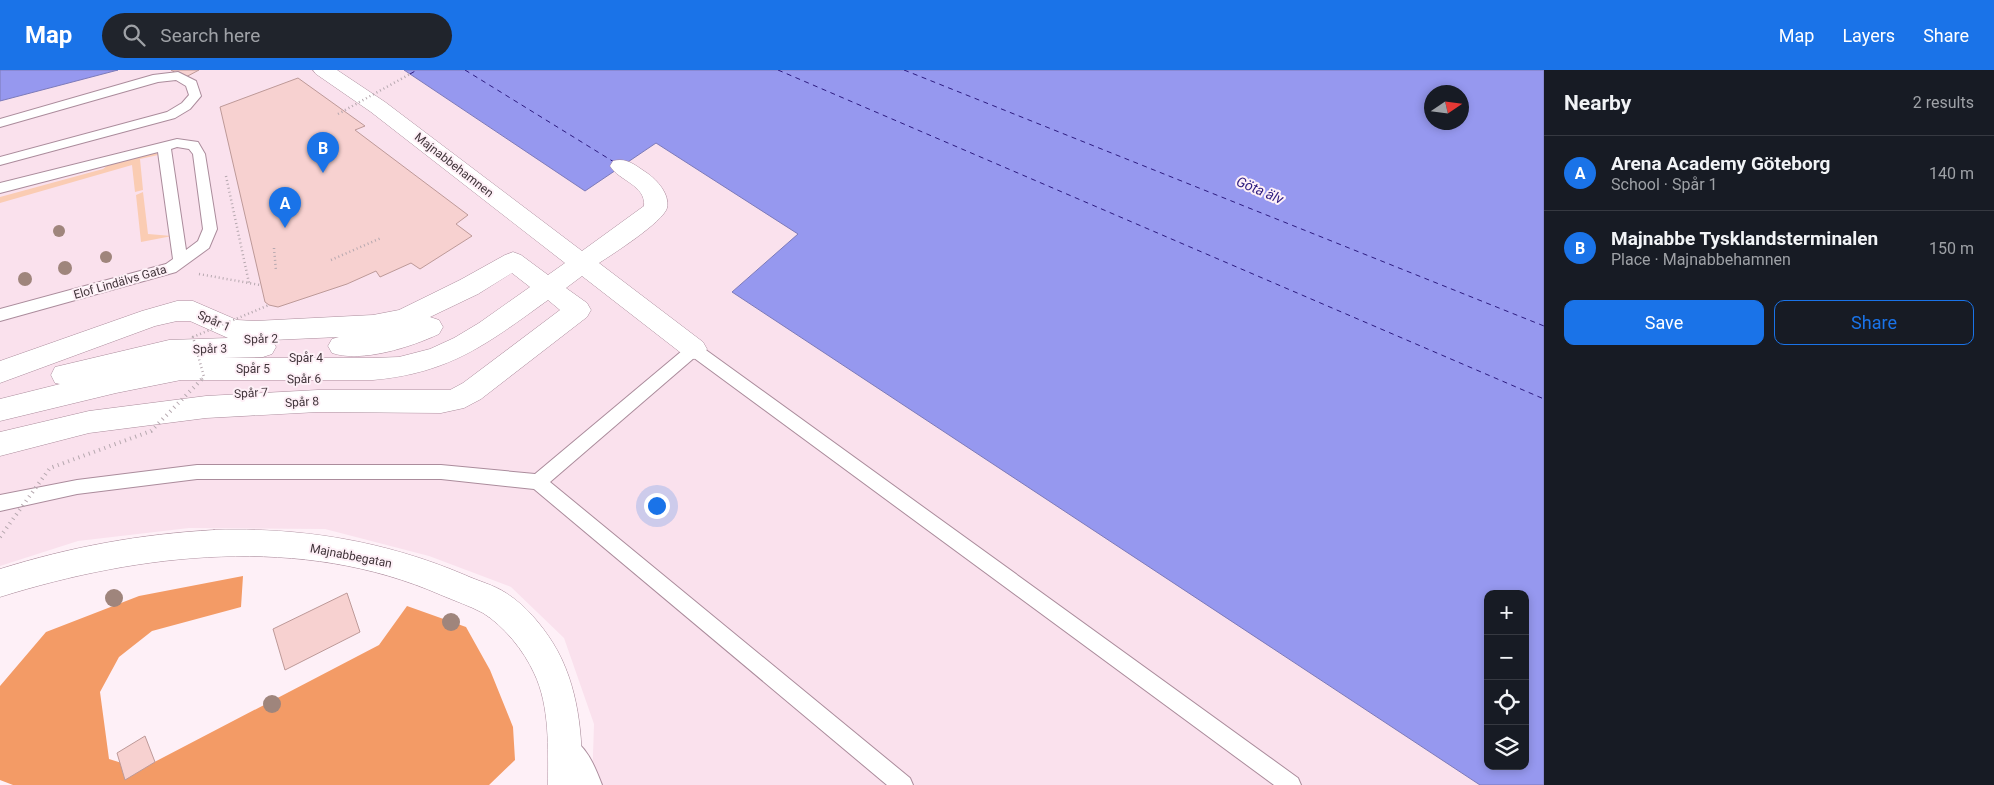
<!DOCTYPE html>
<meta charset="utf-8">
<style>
:root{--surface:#171b24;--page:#20242c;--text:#f1f3f6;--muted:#9ea1a6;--line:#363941;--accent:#1a73e8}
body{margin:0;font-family:Roboto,sans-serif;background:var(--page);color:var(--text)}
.controls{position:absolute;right:15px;bottom:15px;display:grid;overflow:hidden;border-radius:10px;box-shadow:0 2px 8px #0003}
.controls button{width:45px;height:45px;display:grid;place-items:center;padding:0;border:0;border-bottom:1px solid var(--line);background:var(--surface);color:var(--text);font:25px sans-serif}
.compass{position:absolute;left:1424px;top:15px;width:45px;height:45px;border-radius:50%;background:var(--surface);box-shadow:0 2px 8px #0003;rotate:77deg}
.you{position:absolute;left:656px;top:435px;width:18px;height:18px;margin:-12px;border:4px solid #fff;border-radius:50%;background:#1a73e8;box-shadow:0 0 0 8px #1a73e833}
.badge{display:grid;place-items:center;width:32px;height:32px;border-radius:50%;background:var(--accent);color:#fff;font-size:16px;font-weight:700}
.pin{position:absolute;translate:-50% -41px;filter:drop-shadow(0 1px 2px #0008)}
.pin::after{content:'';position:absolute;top:26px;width:18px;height:15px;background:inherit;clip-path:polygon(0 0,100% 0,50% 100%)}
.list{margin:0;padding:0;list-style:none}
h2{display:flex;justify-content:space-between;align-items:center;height:65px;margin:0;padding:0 20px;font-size:21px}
h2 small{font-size:16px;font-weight:400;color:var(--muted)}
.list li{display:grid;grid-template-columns:32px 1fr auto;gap:15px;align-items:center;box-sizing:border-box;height:75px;padding:0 20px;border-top:1px solid var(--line)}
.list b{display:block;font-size:19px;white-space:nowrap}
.list p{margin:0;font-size:16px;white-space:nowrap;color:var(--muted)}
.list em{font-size:16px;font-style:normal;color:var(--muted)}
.actions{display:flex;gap:10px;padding:15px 20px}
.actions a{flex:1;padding:11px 0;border:1px solid var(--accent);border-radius:10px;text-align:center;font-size:18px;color:var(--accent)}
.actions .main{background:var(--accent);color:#fff}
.icon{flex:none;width:28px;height:28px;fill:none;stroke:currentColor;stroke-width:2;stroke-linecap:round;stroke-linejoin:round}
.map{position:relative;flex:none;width:1544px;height:715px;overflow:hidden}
header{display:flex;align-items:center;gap:30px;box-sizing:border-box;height:70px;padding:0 25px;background:var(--accent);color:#fff}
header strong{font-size:24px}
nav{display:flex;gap:28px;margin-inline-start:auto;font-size:18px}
.search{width:350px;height:45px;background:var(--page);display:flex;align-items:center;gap:12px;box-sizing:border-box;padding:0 18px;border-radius:28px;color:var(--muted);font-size:19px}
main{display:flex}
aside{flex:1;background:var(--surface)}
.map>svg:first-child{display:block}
.built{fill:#fae1ed}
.green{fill:#faccb3}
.forest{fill:#f39b66}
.water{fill:#9698ef;stroke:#7c7ab9;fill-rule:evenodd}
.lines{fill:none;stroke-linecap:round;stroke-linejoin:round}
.ferry{stroke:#2d1b7f;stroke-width:1;stroke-dasharray:5 4.5;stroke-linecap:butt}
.building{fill:#f7d1d0;stroke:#bd9998}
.lane-casing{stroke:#ab8c9c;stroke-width:2}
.street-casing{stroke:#ab8c9c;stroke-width:1}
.path{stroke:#b6a8af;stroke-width:2.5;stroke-dasharray:1 3;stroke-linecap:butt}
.lane{fill:#fff;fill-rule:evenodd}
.street{fill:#fff;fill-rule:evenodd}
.path-bridge-far1{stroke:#b6a8af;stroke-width:2.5;stroke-dasharray:1 3;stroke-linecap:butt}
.path-bridge{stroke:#b6a8af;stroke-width:4;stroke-dasharray:1 4.5;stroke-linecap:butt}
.tree{fill:#9f857c}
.labels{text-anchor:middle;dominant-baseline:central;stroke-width:4;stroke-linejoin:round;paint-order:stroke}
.street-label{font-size:12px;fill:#41343a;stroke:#fef0f7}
.water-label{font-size:14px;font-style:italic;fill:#2d1b7f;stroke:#fef0f7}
</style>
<header>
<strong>Map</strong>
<div class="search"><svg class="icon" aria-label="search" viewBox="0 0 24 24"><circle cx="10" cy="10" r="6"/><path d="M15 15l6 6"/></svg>Search here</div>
<nav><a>Map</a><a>Layers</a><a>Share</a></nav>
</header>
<main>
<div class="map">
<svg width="1544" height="715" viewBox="0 0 1544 715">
<rect width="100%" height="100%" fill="#fef0f7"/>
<!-- built -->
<path class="built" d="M118 0H404L585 120 656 73 799 164 732 222 1481 715H592L594 654 564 568 511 517 429 486 325 459 189 458 78 471 0 496V31Z"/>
<!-- green -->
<path class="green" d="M155 82 158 85 140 89 143 120 135 122 132 95 0 133V127L103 99 114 90Z
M143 122 148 164 172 166 141 172 136 125Z"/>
<!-- forest -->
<path class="forest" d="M243 506 241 537 152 561 119 587 100 622 109 689 141 699 379 575 407 536 466 557 490 600 513 657 515 690 489 715H13L0 710V616L46 562 139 526Z"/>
<!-- water -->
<path class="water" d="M0 0H118L0 31Z
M404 0H1544V715H1480L732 222 798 164 656 73 585 121ZM1432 22H1462V52H1432ZM1488 524H1525V696H1488Z"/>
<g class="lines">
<!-- ferry -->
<path class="ferry" d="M465 0 614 92
M778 0 1544 329
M904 0 1544 256
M410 4 417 0"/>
</g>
<!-- building -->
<path class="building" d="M171 0H199L184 8Z
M298 8 365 56 355 60 468 145 456 154 472 166 420 199 411 193 380 207 376 201 347 214 278 237 269 235 265 232 220 37Z
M347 523 360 562 285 600 273 559Z
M145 666 155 692 125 710 117 683Z"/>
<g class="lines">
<defs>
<path id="lane" d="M178 2 196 11 201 26 190 39 175 48 0 95V87L167 42 182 33 189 25 186 16 176 10 158 12 0 57V49L153 5Z
M177 69 198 72 205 84 217 159 209 178 176 202 0 251V239L166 194 173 189 158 82 0 123V113ZM177 77 189 79 193 84 203 159 198 171 186 180 171 79Z
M694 273 699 275 1298 708 1301 715H1274L694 288 550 412 910 708 913 715H887L534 419 441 409H197L77 424 0 441V425L77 410 197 395H441L535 404 689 275Z
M568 667C587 675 595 697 602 715H582C576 700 564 691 558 677L561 670Z"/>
<path id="street" d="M313 0H337L385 32 582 181 644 136C646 115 619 111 610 96L613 91C627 87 636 96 647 103 657 110 670 124 667 138 663 152 613 184 599 193L703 272 707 279 703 286 694 289 685 286 582 206 566 218 587 233 591 240 587 247 481 329 464 338 441 343 318 342 206 348 89 363 0 386V362L89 341 206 326 318 320H450L463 313 560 240 548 230C487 274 450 303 373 310H181L116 323 0 351V329L60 314 55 313 51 305 55 297 169 270 228 268 190 251H177L155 256 0 313V291L142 241 177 231H193L237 250 255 251 373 245 399 240 460 210 505 185 513 182 521 185 548 205 565 193 371 42 316 4ZM512 203 530 217 479 253 454 268 430 279 399 287 373 288H223L263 287 272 284 276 277 272 270 339 267 332 269 328 276 332 283C362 293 411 277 439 264L443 257 439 250 430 247 478 224Z
M214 460C301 457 385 471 465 505 478 511 494 515 506 523 525 535 541 554 553 573 579 615 583 667 582 715H548C548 679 550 636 534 603 524 581 504 556 483 543 470 536 455 531 441 525 302 464 141 483 0 527V499C70 477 141 464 214 460Z"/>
</defs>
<!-- lane casing -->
<use href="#lane" class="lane-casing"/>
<!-- street casing -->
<use href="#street" class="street-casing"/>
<!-- path -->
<path class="path" d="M226 106 249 213
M274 178 276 201
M331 190 381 168
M199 204 260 215"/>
<!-- lane -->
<use href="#lane" class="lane"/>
<!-- street -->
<use href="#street" class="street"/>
<!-- path-bridge-far1 -->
<path class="path-bridge-far1" d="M338 44 410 4
M202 309 204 307 193 267 269 235"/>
<!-- path-bridge -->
<path class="path-bridge" d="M0 467 50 398 151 361 204 307"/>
</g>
<!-- trees -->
<g class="tree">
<circle cx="59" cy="161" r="6"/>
<circle cx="106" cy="187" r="6"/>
<circle cx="65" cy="198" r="7"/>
<circle cx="25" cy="209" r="7"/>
<circle cx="114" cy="528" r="9"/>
<circle cx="451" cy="552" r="9"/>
<circle cx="272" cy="634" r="9"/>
</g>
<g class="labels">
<!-- street labels -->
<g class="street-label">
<text transform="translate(454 95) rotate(38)">Majnabbehamnen</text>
<text transform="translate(120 212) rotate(-16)">Elof Lindälvs Gata</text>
<text transform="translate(214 251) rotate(24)">Spår 1</text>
<text transform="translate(261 269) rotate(-2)">Spår 2</text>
<text transform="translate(210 279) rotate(-2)">Spår 3</text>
<text x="306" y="288">Spår 4</text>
<text x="253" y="299">Spår 5</text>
<text transform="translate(304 309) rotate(-1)">Spår 6</text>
<text transform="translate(251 323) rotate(-3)">Spår 7</text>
<text transform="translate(302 332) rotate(-3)">Spår 8</text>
<text transform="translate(351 486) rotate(11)">Majnabbegatan</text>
</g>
<!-- water labels -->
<g class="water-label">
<text transform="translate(1260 120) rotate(23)">Göta älv</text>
</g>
</g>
</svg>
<div class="controls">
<button>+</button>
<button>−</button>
<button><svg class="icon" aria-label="locate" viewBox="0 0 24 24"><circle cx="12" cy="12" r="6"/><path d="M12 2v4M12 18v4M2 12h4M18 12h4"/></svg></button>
<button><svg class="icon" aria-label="layers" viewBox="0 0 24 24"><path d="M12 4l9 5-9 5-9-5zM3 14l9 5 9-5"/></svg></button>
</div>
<svg class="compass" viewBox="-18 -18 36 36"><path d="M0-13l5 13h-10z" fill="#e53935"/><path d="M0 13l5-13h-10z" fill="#9ea1a6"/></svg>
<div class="you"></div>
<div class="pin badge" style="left:285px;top:158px">A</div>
<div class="pin badge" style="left:323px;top:103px">B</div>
</div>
<aside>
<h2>Nearby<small>2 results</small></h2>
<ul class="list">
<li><span class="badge">A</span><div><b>Arena Academy Göteborg</b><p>School · Spår 1</p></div><em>140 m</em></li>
<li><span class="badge">B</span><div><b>Majnabbe Tysklandsterminalen</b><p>Place · Majnabbehamnen</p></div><em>150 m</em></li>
</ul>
<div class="actions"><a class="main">Save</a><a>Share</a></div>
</aside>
</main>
